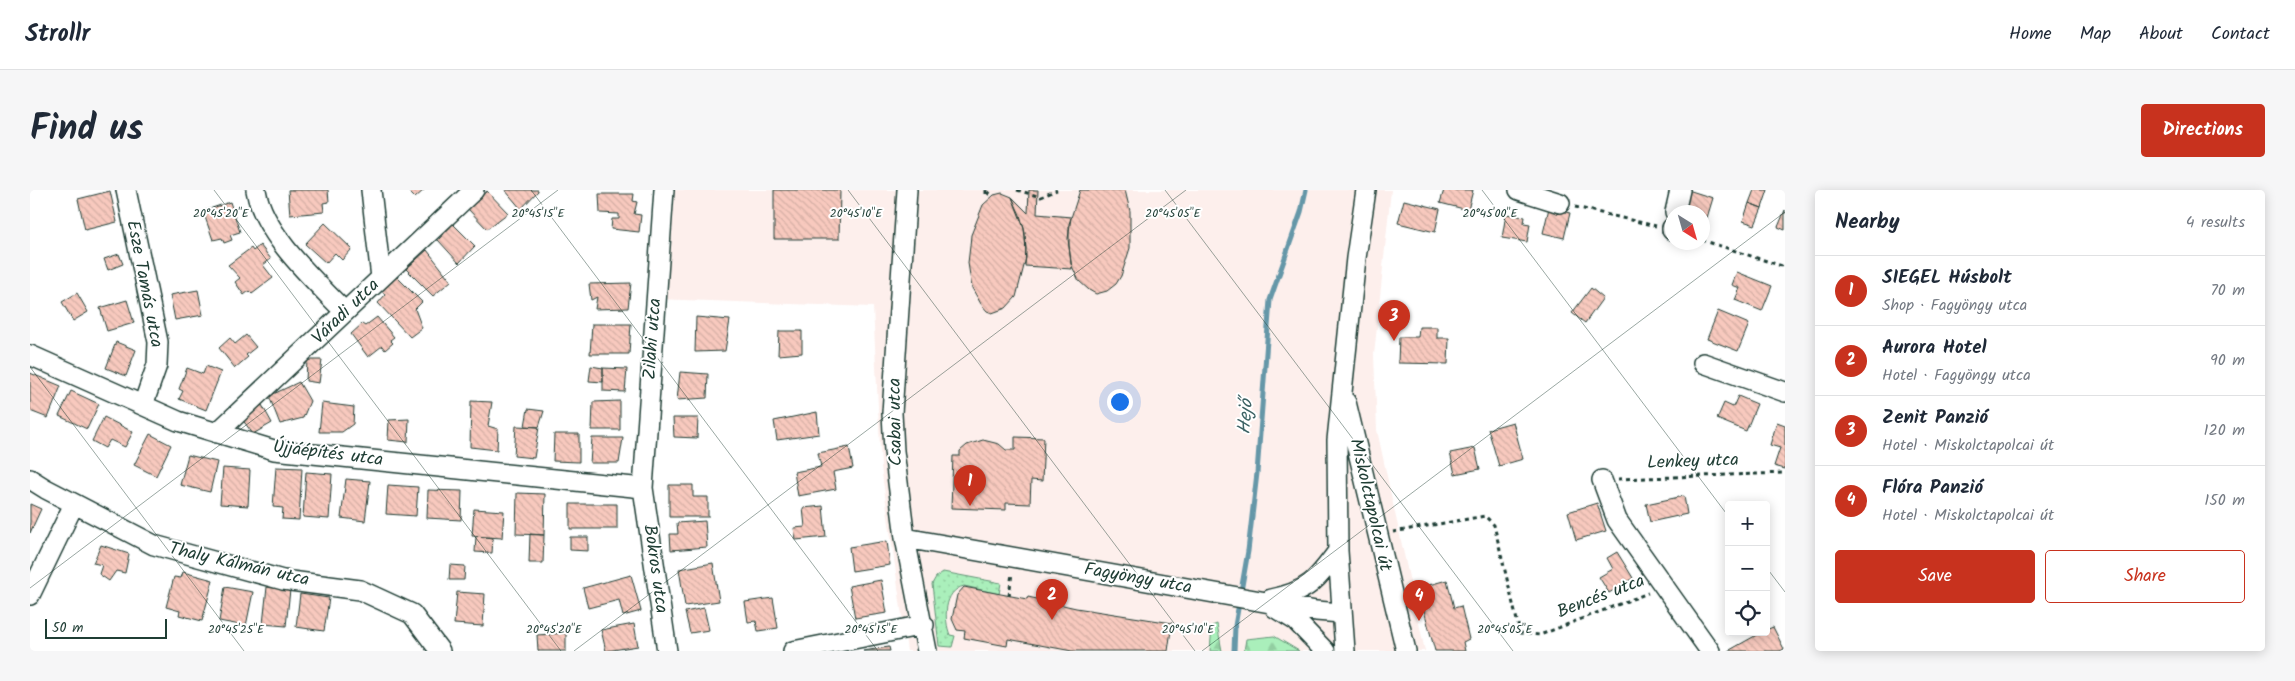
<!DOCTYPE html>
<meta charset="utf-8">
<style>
:root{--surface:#fff;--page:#f6f6f7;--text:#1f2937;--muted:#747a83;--line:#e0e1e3;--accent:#c8321e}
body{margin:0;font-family:Kalam,sans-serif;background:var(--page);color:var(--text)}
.controls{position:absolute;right:15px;bottom:15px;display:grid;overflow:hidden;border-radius:5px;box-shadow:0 2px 12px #0003}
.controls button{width:45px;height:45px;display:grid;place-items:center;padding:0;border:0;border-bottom:1px solid var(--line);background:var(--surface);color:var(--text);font:25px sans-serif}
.compass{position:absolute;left:1635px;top:15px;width:45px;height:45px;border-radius:50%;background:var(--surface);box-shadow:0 2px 12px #0003;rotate:143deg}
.scale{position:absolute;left:15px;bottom:12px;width:122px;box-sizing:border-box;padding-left:5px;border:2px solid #1f3d34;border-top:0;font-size:14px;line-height:18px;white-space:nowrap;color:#1f3d34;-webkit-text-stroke:4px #fff;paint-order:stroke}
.you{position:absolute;left:1089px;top:211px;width:18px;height:18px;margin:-12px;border:4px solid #fff;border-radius:50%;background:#1a73e8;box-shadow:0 0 0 8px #1a73e833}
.badge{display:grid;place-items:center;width:32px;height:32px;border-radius:50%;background:var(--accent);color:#fff;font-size:16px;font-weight:700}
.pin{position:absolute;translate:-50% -41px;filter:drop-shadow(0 1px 2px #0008)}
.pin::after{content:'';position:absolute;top:26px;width:18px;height:15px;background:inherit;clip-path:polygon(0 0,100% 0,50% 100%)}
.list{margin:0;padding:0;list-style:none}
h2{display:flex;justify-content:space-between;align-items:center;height:65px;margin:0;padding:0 20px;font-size:21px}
h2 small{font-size:16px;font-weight:400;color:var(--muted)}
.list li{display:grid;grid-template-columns:32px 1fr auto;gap:15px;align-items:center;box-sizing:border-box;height:70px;padding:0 20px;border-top:1px solid var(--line)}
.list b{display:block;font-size:19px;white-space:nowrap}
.list p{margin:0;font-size:16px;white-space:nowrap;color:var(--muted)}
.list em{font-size:16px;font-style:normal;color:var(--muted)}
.actions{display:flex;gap:10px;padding:15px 20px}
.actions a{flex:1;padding:11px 0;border:1px solid var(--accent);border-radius:5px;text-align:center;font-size:18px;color:var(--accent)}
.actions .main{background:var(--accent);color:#fff}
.icon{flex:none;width:28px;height:28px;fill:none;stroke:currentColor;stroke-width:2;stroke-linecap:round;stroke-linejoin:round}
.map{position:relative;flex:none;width:1755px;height:461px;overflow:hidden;border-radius:5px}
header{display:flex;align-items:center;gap:30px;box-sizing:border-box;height:70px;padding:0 25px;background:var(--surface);border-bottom:1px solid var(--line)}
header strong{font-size:24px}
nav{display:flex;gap:28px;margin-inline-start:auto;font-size:18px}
.intro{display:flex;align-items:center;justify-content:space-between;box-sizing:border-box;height:120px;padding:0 30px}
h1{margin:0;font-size:35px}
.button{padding:12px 22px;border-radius:5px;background:var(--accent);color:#fff;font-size:18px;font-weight:700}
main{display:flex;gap:30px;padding:0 30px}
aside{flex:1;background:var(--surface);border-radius:5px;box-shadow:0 2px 12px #0003}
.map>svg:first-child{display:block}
.built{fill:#fdefec}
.grass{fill:url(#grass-dots);stroke:#649678}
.forest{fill:url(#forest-firs);stroke:#649678}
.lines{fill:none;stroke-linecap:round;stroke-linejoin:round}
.stream{stroke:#6597a8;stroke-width:5}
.building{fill:url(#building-back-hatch);stroke:#1f3d34}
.minor-casing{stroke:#1f3d34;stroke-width:22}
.path{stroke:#1f3d34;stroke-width:3;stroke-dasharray:4 4;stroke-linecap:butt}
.minor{stroke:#fff;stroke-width:19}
.ticks{fill:none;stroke:#1f3d34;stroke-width:1;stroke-opacity:0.45}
.labels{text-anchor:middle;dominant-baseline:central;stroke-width:4;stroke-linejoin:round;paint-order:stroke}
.street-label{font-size:18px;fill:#1f3d34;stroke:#fff}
.water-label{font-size:19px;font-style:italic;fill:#3c6264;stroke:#fff}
.ticks-label{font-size:12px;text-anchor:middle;fill:#1f3d34;stroke:#fff;stroke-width:4;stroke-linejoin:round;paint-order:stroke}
</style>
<header>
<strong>Strollr</strong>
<nav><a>Home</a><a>Map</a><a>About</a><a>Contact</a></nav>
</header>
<div class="intro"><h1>Find us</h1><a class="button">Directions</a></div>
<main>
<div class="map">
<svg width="1755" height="461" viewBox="0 0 1755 461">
<defs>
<pattern id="grass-dots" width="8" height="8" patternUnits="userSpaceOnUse" patternTransform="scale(1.25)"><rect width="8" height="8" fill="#aaefbb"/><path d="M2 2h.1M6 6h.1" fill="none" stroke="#92cea1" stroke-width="1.8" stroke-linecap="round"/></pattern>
<pattern id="forest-firs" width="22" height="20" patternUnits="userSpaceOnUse" patternTransform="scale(1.25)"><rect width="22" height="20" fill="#aaefbb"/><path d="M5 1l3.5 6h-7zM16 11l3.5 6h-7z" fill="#92cea1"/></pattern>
<pattern id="building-back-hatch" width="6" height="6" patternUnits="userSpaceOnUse" patternTransform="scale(1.25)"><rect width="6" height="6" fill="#f8c9be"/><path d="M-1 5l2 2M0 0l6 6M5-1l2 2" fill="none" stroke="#d4aea4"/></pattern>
</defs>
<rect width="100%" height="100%" fill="#fff"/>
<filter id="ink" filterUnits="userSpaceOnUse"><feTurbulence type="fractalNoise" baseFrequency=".02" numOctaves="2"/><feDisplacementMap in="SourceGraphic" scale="10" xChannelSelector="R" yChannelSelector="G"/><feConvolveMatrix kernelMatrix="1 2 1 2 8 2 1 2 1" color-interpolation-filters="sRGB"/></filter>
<g filter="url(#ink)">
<!-- built -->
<path class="built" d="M634 0H1361L1344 165 1347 240 1395 461H877L851 277 843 117 626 109Z"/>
<!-- grass -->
<path class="grass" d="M913 382 971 393 969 404 934 396C913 401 914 430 920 445L925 446 922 457 909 456 902 394 906 387Z"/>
<!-- forest -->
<path class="forest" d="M1187 434 1192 461H1180L1182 436Z
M1244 446 1269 461H1214L1216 449Z"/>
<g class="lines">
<!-- stream -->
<path class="stream" d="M1204 461 1205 436 1218 361 1227 283 1240 110 1271 22 1276 0"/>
</g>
<!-- building -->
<path class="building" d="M258 0H298L299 12 293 13 294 22 260 25Z
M377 0H394L385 8Z
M475 0H508V1L491 19Z
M744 0H810L809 49H744Z
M999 0H1008L1007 24 1041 27 1038 49 1042 79 995 76 996 58 994 38 982 7 998 23Z
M1050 0H1095L1100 21V58L1091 86 1086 94 1077 101 1066 104 1059 100 1049 91 1041 74 1039 56V34Z
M1414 0H1443L1438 20 1410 13Z
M1658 0 1683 8 1676 31 1672 30V22H1652Z
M1724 0H1738L1732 18 1719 13Z
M80 1 87 32 55 40 48 9Z
M457 1 478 23 457 39 437 18Z
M972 3 982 7 990 25 995 43 996 68 986 107 976 118 962 123 957 121 951 114 942 98 938 73 940 56 941 45 953 15 964 5Z
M569 4H604L603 11 607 12 604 24 611 25 609 42 581 39 582 29H589V24L570 23Z
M1374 10 1410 19 1405 42 1368 33Z
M200 12 210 42 200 45 202 50 194 53 192 48 183 50 173 21Z
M1719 13 1732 18 1725 35 1713 31Z
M1519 18 1540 23 1534 48 1513 43Z
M1755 20V40L1748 37Z
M1476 24 1495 27 1494 33 1500 34 1497 52 1472 48Z
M295 33 322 59 312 70 305 63 296 73 275 54Z
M423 34 445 56 429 73 408 50Z
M230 55 241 69 233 75 243 88 222 104 219 101 214 105 205 92 210 88 198 75 221 58 223 61Z
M397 60 421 91 403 106 376 79Z
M89 64 93 74 78 80 74 69Z
M362 82 392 112 385 119 392 138 380 147 348 113 355 105 348 96Z
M1707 82 1742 96 1732 121 1705 110 1710 98 1702 95Z
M601 93 598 118 565 119 567 107 561 110 559 94Z
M1561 98 1573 108 1555 133 1542 123Z
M168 100 173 125 145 130 140 105Z
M47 103 58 122 43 131 32 112Z
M97 110 104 133 77 141 70 118Z
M1688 121 1719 134 1708 161 1677 149Z
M347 127 364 147 360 150 363 153 355 160 352 156 338 167 321 144 332 134 335 136Z
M666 127 700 130 695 161 665 162Z
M562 134H601L599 164H560Z
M1389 137H1407V148H1419L1418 174 1368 173 1369 147H1388Z
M749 141H772V163L748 165Z
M216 145 226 157 216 165 218 167 205 178 189 158 200 148 205 154Z
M86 152 106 160 96 186 76 178Z
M277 170H292L289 193 276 191Z
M176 176 191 182 176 220 149 209 153 201 149 199 157 178 173 184Z
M561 176 573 178V192L559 191Z
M573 178 597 179 595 202 573 201Z
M650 182 678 184 677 208 647 210Z
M0 183 31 196 18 228 0 221Z
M269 192 280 211 273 228 250 234 239 206Z
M41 201 69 214 57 239 29 226Z
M1708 206 1727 214 1716 241 1687 229 1694 213 1703 217Z
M441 211 462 212 458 236 468 239 467 260 440 257Z
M590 211V240H562L563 212Z
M292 213 324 217 323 234 312 242H289Z
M232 215 242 233 223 244 212 229Z
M498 219 514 221 509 237 495 236Z
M787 222 789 244 747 250 744 231Z
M74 227 103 242 95 257 80 250 75 258 62 251Z
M643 228H668L667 248 644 247Z
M379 229 378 252 358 250 359 230Z
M1483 232 1493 269 1469 276 1458 239Z
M1747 232 1755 235V279L1744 276 1750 258 1740 255Z
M486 236 509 237 504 268 484 266Z
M120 244 141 255 126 286 104 275Z
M524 244H549V272L523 271Z
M985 247 1014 248 1012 291 1001 290 1000 314 976 313V320L921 318 923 266H930V261L937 255 953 250 969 254 976 260H985Z
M562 248H593L589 273H560Z
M819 257 823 278 803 282 806 299 768 306 764 282 791 277 788 263Z
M1445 258 1450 279 1425 284 1420 263Z
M158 265 187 272 180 302 150 295Z
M246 277 272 278 269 330 252 329 253 318 243 317Z
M193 278 220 280 218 316 190 314Z
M276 282 302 284 299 329 273 327Z
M316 289 340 291 335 331 311 328Z
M358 295 388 297 386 326 356 324Z
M639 295H663V307H678V327H639Z
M398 300 432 301 431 330 397 328Z
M487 303 515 304 514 345 486 344Z
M1654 306 1657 324 1620 332 1616 314Z
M1567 313 1576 341 1546 350 1538 322Z
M0 314 11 319 0 343Z
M540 314H587V339H540Z
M793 316 796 347 766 350 764 338 775 337 773 318Z
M444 319 474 321 472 348 442 346Z
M675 331 677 357 641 360 640 344H648L647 333Z
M500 344 514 345 513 373H499Z
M446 346 463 348 462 363 445 362Z
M540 347H558V361L540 360Z
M857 351 860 375 822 381 819 357Z
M71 355 99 364 95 383 86 381 79 391 69 384 72 375 63 373Z
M1587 362 1603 388 1579 403 1569 387 1583 379 1577 368Z
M683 373 689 411 655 416 649 379Z
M420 375 435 376 434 390H419Z
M153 382 183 390 172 431 149 425 150 421 136 417 144 387 151 388Z
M601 385 611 421 593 426 589 410 558 418 553 398Z
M851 390 857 423 825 428 819 396Z
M1417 390 1424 418 1431 416 1439 449 1433 452 1435 461H1405L1388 398Z
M195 397 223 402 216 436 189 431Z
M237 397 260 400 256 436 233 434Z
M934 397 997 409 998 407 1046 418 1142 433 1138 461H1042L978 449 977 456 934 448 935 441 927 440 922 429 927 405Z
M427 402 455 404 453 436 424 434Z
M270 404 299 408 294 441 266 437Z
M743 408 748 438 728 441 726 431 718 432 715 412Z
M674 418 679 440 660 443 655 422Z
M604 434 608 456 576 461 571 440Z
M1743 437 1754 459 1750 461H1698L1732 442H1736V440Z
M536 443V461H508L507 445Z
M859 457 860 461H833Z"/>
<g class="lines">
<defs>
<path id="minor" d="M96 0 128 152 127 175 113 215
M226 0C233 44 285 91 315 122
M341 0 351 88
M634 0 613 298 637 461
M877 0 862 223 864 261 875 348 897 461
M1489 0 1530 13
M1645 22 1650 0
M1642 40V38
M0 165 148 231 244 260 613 298
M1673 173 1755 202
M1316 212 1376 461
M187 243 444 0
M0 289 16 299 124 355 253 390 330 400 382 424 410 461
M1572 290 1587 330 1680 461
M875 348 1286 421 1311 423
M0 405 44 314
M1241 409C1278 402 1287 390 1308 361
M1245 418 1266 431 1295 461
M763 461 894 435
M1315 461 1308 361 1307 250 1326 68 1336 0"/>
</defs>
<!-- minor casing -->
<use href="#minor" class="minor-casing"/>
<!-- path -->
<path class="path" d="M956 0V6L962 0
M987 0 1011 7 1027 0
M1545 17 1626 36
M1672 50 1755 77
M1588 289 1755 283
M1363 342 1455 326 1464 335 1490 443 1510 445 1618 403
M979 406 982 383"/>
<!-- minor -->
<use href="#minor" class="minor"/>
</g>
</g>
<!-- ticks -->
<path class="ticks" d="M184 0 531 461M501 0 848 461M818 0 1165 461M1135 0 1483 461M1452 0 1699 327M0 177 214 461M1736 377 1755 402M0 398 528 0M544 461 1156 0M1172 461 1755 22"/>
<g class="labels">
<!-- street labels -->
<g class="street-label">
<text transform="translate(114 94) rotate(79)">Esze Tamás utca</text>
<text transform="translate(316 122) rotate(-44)">Váradi utca</text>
<text transform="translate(623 149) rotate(-86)">Zilahi utca</text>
<text transform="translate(866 232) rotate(-91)">Csabai utca</text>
<text transform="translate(298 264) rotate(7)">Újjáépítés utca</text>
<text transform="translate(1663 272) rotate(-2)">Lenkey utca</text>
<text transform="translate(1340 315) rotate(77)">Miskolctapolcai út</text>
<text transform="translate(209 375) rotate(13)">Thaly Kálmán utca</text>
<text transform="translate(625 379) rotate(82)">Bokros utca</text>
<text transform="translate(1108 389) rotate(10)">Fagyöngy utca</text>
<text transform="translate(1571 407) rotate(-21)">Bencés utca</text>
</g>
<!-- water labels -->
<g class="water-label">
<text transform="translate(1216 227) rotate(-86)">Hejő</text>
</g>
</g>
<g class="ticks-label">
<text x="191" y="27">20°45'20"E</text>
<text x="508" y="27">20°45'15"E</text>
<text x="826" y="27">20°45'10"E</text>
<text x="1143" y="27">20°45'05"E</text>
<text x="1460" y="27">20°45'00"E</text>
<text x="206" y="443">20°45'25"E</text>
<text x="524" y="443">20°45'20"E</text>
<text x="841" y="443">20°45'15"E</text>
<text x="1158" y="443">20°45'10"E</text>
<text x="1475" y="443">20°45'05"E</text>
</g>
</svg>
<div class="controls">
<button>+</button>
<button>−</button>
<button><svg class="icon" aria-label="locate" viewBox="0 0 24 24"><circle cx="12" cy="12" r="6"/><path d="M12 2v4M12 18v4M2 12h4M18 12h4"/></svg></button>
</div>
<svg class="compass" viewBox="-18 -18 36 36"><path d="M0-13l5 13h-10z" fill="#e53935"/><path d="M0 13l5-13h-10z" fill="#747a83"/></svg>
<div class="scale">50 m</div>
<div class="you"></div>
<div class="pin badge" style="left:940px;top:316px">1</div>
<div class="pin badge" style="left:1022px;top:430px">2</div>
<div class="pin badge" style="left:1364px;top:151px">3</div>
<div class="pin badge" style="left:1389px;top:431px">4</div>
</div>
<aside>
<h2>Nearby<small>4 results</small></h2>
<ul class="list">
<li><span class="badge">1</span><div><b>SIEGEL Húsbolt</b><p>Shop · Fagyöngy utca</p></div><em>70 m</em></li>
<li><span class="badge">2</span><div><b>Aurora Hotel</b><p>Hotel · Fagyöngy utca</p></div><em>90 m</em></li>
<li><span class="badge">3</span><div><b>Zenit Panzió</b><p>Hotel · Miskolctapolcai út</p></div><em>120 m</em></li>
<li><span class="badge">4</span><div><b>Flóra Panzió</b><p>Hotel · Miskolctapolcai út</p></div><em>150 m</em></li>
</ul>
<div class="actions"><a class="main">Save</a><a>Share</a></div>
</aside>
</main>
